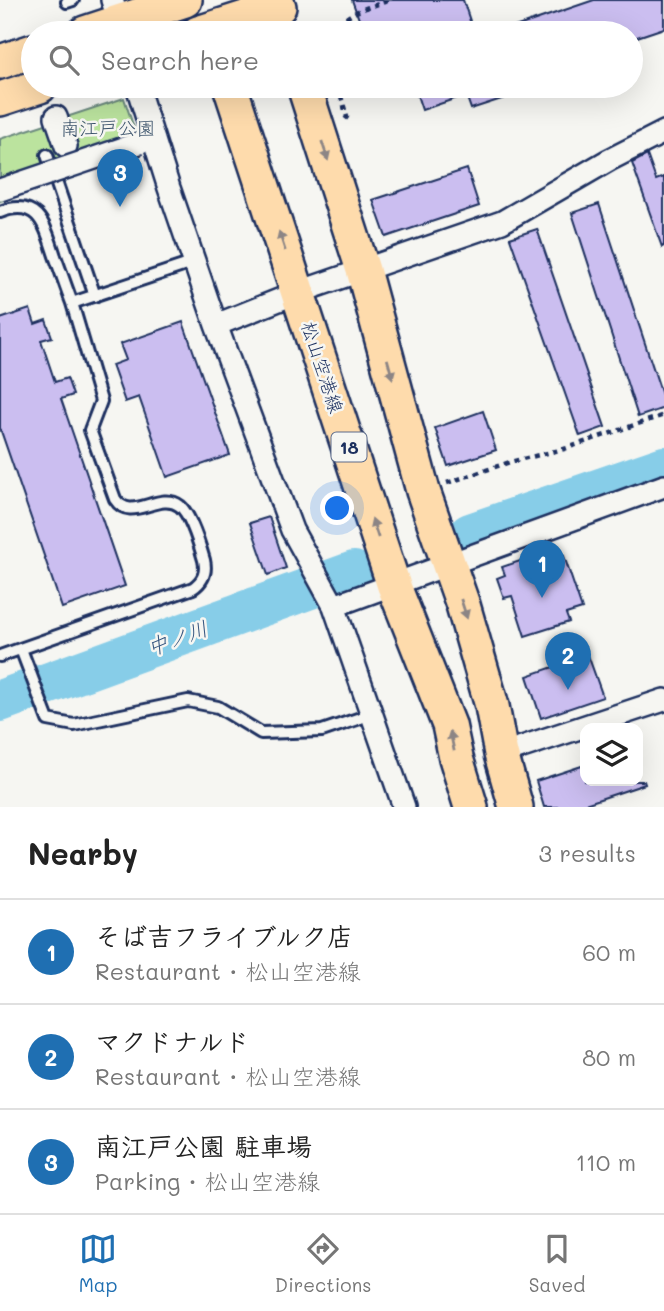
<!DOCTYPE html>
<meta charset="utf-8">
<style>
:root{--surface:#fff;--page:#f6f6f6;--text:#222;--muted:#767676;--line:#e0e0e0;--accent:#1f6fb2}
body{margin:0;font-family:Mali,"Klee One",sans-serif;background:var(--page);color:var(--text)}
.controls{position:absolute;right:21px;bottom:21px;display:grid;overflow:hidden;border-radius:14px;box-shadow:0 7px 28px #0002}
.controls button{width:63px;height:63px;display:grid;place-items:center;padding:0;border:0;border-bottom:2px solid var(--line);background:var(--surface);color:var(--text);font:35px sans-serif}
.you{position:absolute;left:338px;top:509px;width:24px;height:24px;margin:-18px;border:5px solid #fff;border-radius:50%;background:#1a73e8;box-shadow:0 0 0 10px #1a73e833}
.badge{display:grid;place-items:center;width:46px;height:46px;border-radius:50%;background:var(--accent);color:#fff;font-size:23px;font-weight:700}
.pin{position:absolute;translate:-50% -58px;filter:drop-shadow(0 2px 4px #0008)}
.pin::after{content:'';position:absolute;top:37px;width:24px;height:21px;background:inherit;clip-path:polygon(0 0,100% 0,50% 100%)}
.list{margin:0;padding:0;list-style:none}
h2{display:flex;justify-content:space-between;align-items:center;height:91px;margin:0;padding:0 28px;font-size:30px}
h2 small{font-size:23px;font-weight:400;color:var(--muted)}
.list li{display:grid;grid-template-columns:46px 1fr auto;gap:21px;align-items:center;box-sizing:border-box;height:105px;padding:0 28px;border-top:2px solid var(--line)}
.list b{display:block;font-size:26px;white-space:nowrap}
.list p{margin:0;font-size:23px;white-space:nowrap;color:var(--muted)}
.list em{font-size:23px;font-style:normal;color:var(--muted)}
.icon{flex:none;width:38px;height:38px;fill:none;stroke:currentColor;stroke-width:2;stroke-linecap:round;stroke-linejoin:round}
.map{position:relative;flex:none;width:664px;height:807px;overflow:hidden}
.search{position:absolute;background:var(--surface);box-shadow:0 7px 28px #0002;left:21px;right:21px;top:21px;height:77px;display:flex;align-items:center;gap:18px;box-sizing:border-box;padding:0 24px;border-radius:38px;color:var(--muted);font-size:26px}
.sheet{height:406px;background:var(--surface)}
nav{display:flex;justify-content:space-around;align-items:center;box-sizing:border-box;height:98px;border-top:2px solid var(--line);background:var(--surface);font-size:19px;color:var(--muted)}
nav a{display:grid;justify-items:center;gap:4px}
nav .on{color:var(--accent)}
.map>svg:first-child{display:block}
.green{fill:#bbe39e;stroke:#6b897e;stroke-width:2}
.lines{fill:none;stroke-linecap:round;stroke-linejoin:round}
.river{stroke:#87cde8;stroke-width:42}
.building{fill:#cbbef0;stroke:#1b2f5e;stroke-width:2}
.lane-casing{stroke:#1b2f5e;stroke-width:16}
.street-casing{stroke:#1b2f5e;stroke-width:26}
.primary-casing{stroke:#1b2f5e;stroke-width:38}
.path{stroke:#1b2f5e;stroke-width:4.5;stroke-dasharray:5 5;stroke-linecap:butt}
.lane{stroke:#f6f6f2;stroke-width:10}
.street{stroke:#f6f6f2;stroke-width:21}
.primary{stroke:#fedbac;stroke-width:33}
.street-bridge-casing{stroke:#1b2f5e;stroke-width:26;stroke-linecap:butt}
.street-bridge{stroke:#f6f6f2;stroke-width:21}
.oneway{fill:#8c8585}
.labels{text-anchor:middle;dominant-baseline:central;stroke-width:5;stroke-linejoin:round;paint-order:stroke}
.shield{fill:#f6f6f2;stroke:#5d6b8a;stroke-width:2}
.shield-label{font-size:18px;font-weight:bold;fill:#1b2f5e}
.park-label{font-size:19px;fill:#3b536b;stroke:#f6f6f2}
.street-label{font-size:19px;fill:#1b2f5e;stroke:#f6f6f2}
.water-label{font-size:21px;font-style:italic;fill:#365680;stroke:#f6f6f2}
</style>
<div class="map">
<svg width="664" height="807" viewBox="0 0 664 807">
<rect width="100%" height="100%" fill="#f6f6f2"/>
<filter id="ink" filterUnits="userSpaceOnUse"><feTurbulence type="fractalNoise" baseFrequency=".0143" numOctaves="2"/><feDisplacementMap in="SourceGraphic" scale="14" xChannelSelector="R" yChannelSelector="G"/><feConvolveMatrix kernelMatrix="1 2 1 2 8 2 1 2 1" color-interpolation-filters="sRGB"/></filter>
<g filter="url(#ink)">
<!-- green -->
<path class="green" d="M124 98 136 134 59 167 54 153 42 156 50 184 0 201V139Z"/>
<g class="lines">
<!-- river -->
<path class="river" d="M470 534 664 467
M0 701 354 572"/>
</g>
<!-- building -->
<path class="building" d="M352 0H463L474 33H364Z
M594 0H664V28L631 39V33H507L506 30Z
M414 86H531L532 89 471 109 466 95 422 110Z
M647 155 656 180 664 177V246L662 247 632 163Z
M467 169 479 206 386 237 373 200Z
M599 204 664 401V408L638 417 572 213Z
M537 229 605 427 580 436 510 238Z
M30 309 35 324 46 320 52 337 41 340 55 382 67 378 73 395 61 399 125 586 62 608 0 428V319Z
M183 322 230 455 167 477 139 397 125 402 112 365 126 360 120 344Z
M483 411 496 450 448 466 435 428Z
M269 517 286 568 268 575 250 523Z
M544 553 548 561 564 556 582 609 566 614 569 622 525 636 512 596 504 598 497 578 505 575 502 567Z
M588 655 603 697 541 718 527 676Z
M585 765V781H644L645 784 576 807H544L536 781Z"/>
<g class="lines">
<defs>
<path id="lane" d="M67 2 73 0
M47 155 95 296
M0 212C39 197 45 226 55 256 61 272 66 287 72 303L195 262
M21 649 48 720 74 725 188 701 218 707 261 733 322 731 372 714
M0 656 193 588C203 581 207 573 204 560 200 546 191 515 180 506 159 490 131 524 115 499L90 430 101 401 72 303"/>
<path id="street" d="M112 0 119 22
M137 86 169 188 216 325 292 530 334 606 404 807
M56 117 66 146
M216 325 299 292 502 222 609 160 664 132
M334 606 664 486
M501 754 664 700"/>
<path id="primary" d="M85 33 185 0
M198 33 279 7
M0 62 33 51
M230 86 394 586 449 725 456 758 471 807
M304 86 363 270 423 491 463 605 492 706 501 754 516 807
M0 99 40 86"/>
</defs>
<!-- lane casing -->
<use href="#lane" class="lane-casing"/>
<!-- street casing -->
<use href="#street" class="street-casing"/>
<!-- primary casing -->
<use href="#primary" class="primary-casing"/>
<!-- path -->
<path class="path" d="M333 33C346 11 367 8 391 0
M338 86 347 117 344 121
M447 483 510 462 564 449 664 415"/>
<!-- lane -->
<use href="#lane" class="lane"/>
<!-- street -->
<use href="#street" class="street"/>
<!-- primary -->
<use href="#primary" class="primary"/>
<defs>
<path id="street-bridge" d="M0 190 139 143"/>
</defs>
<!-- street-bridge casing -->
<use href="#street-bridge" class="street-bridge-casing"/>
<!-- street-bridge -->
<use href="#street-bridge" class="street-bridge"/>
</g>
<!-- one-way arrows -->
<defs><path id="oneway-solid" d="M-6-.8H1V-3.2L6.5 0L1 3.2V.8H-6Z" transform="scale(1.75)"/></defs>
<g class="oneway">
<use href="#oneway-solid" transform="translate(325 151) rotate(72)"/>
<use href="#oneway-solid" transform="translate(282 241) rotate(-108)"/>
<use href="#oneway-solid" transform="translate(390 369) rotate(75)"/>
<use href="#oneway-solid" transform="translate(375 528) rotate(-108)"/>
<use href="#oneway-solid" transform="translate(464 609) rotate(72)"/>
<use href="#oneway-solid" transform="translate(452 741) rotate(-102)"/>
</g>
</g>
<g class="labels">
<!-- shield labels -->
<rect class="shield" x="331.5" y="432.5" width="35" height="29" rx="5"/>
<g class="shield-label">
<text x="349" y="447">18</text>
</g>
<!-- park labels -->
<g class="park-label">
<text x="108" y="127">南江戸公園</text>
</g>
<!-- street labels -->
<g class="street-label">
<text transform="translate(323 367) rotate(72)">松山空港線</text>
</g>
<!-- water labels -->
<g class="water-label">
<text transform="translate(177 637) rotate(-20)">中ノ川</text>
</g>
</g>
</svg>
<div class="controls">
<button><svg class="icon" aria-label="layers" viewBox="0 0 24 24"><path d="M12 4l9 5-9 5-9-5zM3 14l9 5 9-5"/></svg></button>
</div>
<div class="you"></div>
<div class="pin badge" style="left:542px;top:598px">1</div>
<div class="pin badge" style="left:568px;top:690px">2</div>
<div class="pin badge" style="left:120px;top:207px">3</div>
<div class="search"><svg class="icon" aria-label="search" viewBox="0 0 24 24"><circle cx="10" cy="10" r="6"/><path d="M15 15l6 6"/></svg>Search here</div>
</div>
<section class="sheet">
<h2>Nearby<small>3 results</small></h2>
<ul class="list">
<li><span class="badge">1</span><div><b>そば吉フライブルク店</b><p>Restaurant · 松山空港線</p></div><em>60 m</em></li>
<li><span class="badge">2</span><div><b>マクドナルド</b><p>Restaurant · 松山空港線</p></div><em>80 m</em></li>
<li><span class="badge">3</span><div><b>南江戸公園 駐車場</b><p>Parking · 松山空港線</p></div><em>110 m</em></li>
</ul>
</section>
<nav>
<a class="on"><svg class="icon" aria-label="map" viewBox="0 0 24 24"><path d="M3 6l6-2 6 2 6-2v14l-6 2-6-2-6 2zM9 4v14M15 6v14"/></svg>Map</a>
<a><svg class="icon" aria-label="directions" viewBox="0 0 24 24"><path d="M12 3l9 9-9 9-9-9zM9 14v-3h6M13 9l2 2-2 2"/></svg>Directions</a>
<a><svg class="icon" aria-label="saved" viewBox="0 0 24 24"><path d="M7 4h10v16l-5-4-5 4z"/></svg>Saved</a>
</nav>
